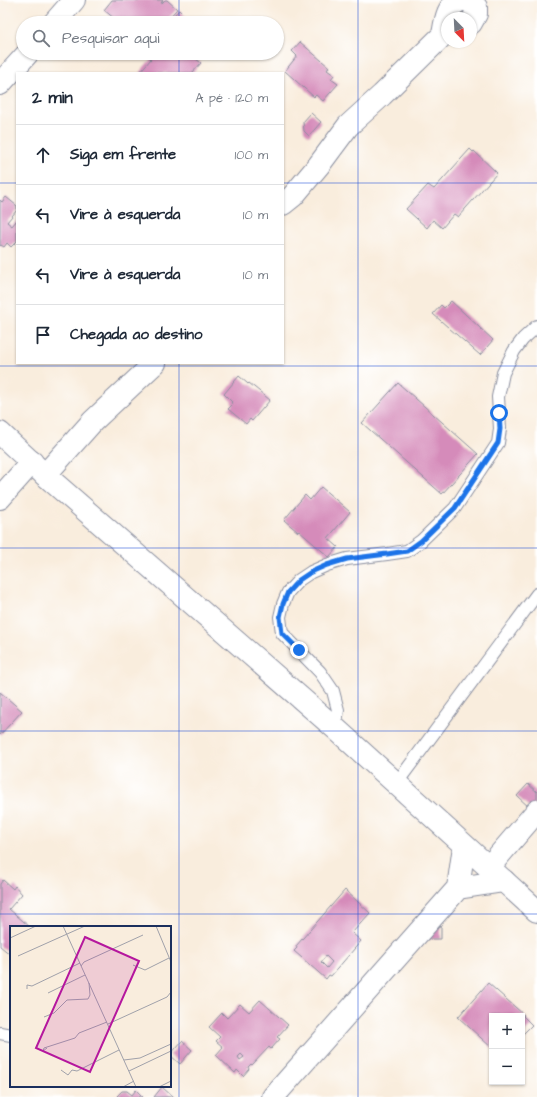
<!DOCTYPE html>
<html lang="pt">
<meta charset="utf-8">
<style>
:root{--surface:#fff;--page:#f6f6f7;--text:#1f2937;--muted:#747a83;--line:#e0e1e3}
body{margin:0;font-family:"Architects Daughter",sans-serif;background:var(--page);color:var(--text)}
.controls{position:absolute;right:12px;bottom:12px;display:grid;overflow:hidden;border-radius:0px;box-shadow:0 1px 3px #0004}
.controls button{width:36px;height:36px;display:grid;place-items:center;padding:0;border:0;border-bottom:1px solid var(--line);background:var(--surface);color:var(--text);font:20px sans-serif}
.compass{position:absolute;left:441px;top:12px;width:36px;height:36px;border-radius:50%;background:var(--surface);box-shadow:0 1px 3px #0004;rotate:156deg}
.stop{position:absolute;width:12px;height:12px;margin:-9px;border:3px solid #1a73e8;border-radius:50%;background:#fff}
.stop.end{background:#1a73e8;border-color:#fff;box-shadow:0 1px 4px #0008}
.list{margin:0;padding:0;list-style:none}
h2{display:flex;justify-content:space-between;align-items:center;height:52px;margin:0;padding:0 16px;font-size:17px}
h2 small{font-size:13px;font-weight:400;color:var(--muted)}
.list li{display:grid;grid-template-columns:26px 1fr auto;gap:12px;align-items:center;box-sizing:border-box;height:60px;padding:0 16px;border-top:1px solid var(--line)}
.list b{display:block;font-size:15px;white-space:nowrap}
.list em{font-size:13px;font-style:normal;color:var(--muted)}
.icon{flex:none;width:22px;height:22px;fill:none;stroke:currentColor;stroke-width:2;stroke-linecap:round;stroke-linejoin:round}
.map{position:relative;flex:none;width:537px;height:1097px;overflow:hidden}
.search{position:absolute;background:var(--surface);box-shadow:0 1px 3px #0004;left:16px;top:16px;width:268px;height:44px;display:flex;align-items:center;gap:10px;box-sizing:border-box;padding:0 14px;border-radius:22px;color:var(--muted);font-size:15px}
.panel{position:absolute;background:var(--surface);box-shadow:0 1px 3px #0004;left:16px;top:72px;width:268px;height:292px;border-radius:0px}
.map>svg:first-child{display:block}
.building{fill:#d58bba;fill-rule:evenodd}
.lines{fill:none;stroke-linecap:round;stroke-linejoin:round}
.service-casing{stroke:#8a8e9e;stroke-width:14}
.minor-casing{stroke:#8a8e9e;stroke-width:24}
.tertiary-casing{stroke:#8a8e9e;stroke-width:24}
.service{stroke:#fff;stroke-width:12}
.minor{stroke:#fff;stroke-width:22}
.tertiary{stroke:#fff;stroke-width:22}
.route{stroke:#1a73e8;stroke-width:5}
.grid{fill:none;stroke:#1d4ed8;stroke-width:1;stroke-opacity:0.55}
.inset-road{fill:none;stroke:#a0a1aa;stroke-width:1}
.view{fill:#b5179e;fill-opacity:0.15;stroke:#b5179e;stroke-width:2}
.inset-edge{fill:none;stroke:#1b2f5e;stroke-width:2}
</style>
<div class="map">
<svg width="537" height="1097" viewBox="0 0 537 1097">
<rect width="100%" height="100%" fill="#fff"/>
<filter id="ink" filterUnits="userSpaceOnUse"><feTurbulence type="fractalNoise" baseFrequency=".025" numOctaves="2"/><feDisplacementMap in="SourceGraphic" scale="8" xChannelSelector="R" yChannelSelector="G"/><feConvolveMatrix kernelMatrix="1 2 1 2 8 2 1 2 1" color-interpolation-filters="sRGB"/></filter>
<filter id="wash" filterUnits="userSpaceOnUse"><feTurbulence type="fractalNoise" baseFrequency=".012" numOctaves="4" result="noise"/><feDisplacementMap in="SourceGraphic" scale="16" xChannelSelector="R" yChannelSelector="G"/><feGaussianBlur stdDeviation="0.9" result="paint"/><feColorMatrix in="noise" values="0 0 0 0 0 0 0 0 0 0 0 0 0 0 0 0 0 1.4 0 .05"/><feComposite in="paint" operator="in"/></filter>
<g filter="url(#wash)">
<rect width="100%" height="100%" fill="#f9eddd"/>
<g id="blocks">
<!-- building -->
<path class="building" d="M112 0H163L161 3H162L165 0H167L177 9 164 23H112L115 19 104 10Z
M179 10 189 20 186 23H167Z
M300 42 329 67 327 70 334 75 331 79 338 84 323 101 316 95 314 97 285 71 297 56 292 51Z
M145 53H189L201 63 192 73H139L151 59Z
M311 113 321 122 309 136 304 131 303 122Z
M470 149 473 152 474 151 497 173 458 217 454 214 442 228 433 220 427 228 406 209 428 185 434 189Z
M6 197 17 206V210L7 222 12 226 17 220V241L11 247 7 243 4 247 1 245 0 246V200L2 202Z
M451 301 493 340 480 355 433 314 441 305 444 308Z
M239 376 248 384 249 383 270 400 252 421 250 419 246 424 228 409 233 404 231 403 232 402 224 394Z
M398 383 478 454 442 494 362 423Z
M321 487 350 512 328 538 338 547 329 557 299 531 298 532 284 520 305 495 310 500Z
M0 692 22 711 0 735Z
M528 784 537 792V801L530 808 517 796Z
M3 880 13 889 15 886 22 894 9 909 30 927H11V955L0 946V884Z
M345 890 370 913 352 933 361 941 331 976 329 975 326 979 294 951 297 948 296 946ZM326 956 332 962 327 968 321 962Z
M428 927H441V939H428Z
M488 983 524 1015 523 1016 532 1025 522 1035V1016H492V1048L458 1017Z
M260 1000 288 1025 277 1037 280 1039 271 1049 269 1047 252 1065 251 1064 248 1067 249 1069 243 1076 237 1070 235 1073 216 1055 223 1047 216 1041 220 1037 209 1027 222 1013 227 1018 240 1004 249 1012ZM241 1054 244 1057 240 1060 238 1057Z
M182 1041 192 1050 180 1064 170 1055Z
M162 1087 173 1097H154Z
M136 1090 143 1097H118L117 1096 122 1091H127L132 1095Z"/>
</g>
</g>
<g filter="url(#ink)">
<use href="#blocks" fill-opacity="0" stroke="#8a8e9e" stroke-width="1"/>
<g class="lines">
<defs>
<path id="service" d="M335 728 338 710 333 691 320 672 282 633 280 617 283 604 288 592 299 580 311 572 327 565 347 559 387 554 407 551 421 541 455 508 498 443 500 429 498 397 503 373 514 351 523 339 537 326
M396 784 537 594
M0 1033 11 1035"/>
<path id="minor" d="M468 0 476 7V14L471 23
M54 23 74 0
M443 35C445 23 447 3 462 0
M0 84 28 53
M283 204 293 196 319 165 348 126 382 95 443 35 447 34
M45 475 93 421 155 363
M0 498 32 462
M489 867 537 811
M458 888 504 881
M273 1097 458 888 464 846"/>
<path id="tertiary" d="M0 433 45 475 335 728 537 911"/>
</defs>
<!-- service casing -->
<use href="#service" class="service-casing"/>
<!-- minor casing -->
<use href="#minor" class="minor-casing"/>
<!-- tertiary casing -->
<use href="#tertiary" class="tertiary-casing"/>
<!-- service -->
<use href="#service" class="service"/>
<!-- minor -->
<use href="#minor" class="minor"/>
<!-- tertiary -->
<use href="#tertiary" class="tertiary"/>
</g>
</g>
<g class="lines" filter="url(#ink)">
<!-- route -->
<path class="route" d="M299 650 282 633 280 617 283 604 288 592 299 580 311 572 327 565 347 559 387 554 407 551 421 541 455 508 498 443 500 429 499 413"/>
</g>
<!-- grid -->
<path class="grid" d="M179 0V23M358 0V1097M179 53V73M0 183H17M283 183H537M179 363V1097M0 366H537M0 548H537M0 731H537M0 914H537"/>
<!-- overview -->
<g transform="translate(10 926)">
<rect width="161" height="161" fill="#f9eddd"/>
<path class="inset-road" d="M53 0 126 161M146 0 161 36M0 12 26 0M8 30 75 0M123 39 135 44 159 32M71 40 74 36 133 9M17 63V59L22 60 70 37M38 67 75 49M34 91 44 87 57 74 78 73 80 69 79 57M98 98 157 71 161 66M37 122 33 125 34 122 65 112 69 107 97 96M114 134 130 132 161 118M51 144 58 149 62 144 67 145 109 124M119 145 161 125M113 161 124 155M149 161 161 155"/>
<path class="view" d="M75 11 129 35 80 146 26 122Z"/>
<rect width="161" height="161" class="inset-edge"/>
</g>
</svg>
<div class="controls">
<button>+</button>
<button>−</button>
</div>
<svg class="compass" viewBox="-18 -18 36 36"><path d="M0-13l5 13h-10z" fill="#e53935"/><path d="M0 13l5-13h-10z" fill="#747a83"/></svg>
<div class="stop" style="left:499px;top:413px"></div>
<div class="stop end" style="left:299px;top:650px"></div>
<div class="search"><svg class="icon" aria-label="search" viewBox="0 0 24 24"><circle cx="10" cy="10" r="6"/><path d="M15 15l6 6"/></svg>Pesquisar aqui</div>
<section class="panel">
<h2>2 min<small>A pé · 120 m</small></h2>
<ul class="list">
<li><svg class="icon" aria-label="ahead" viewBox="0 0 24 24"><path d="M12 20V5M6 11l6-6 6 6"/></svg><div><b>Siga em frente</b></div><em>100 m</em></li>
<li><svg class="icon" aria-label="left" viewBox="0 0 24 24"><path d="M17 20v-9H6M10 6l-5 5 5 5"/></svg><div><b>Vire à esquerda</b></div><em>10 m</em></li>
<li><svg class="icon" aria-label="left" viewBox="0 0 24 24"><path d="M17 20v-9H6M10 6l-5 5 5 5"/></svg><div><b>Vire à esquerda</b></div><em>10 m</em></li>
<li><svg class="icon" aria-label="arrive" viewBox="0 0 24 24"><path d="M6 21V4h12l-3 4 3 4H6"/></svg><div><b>Chegada ao destino</b></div></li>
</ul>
</section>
</div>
